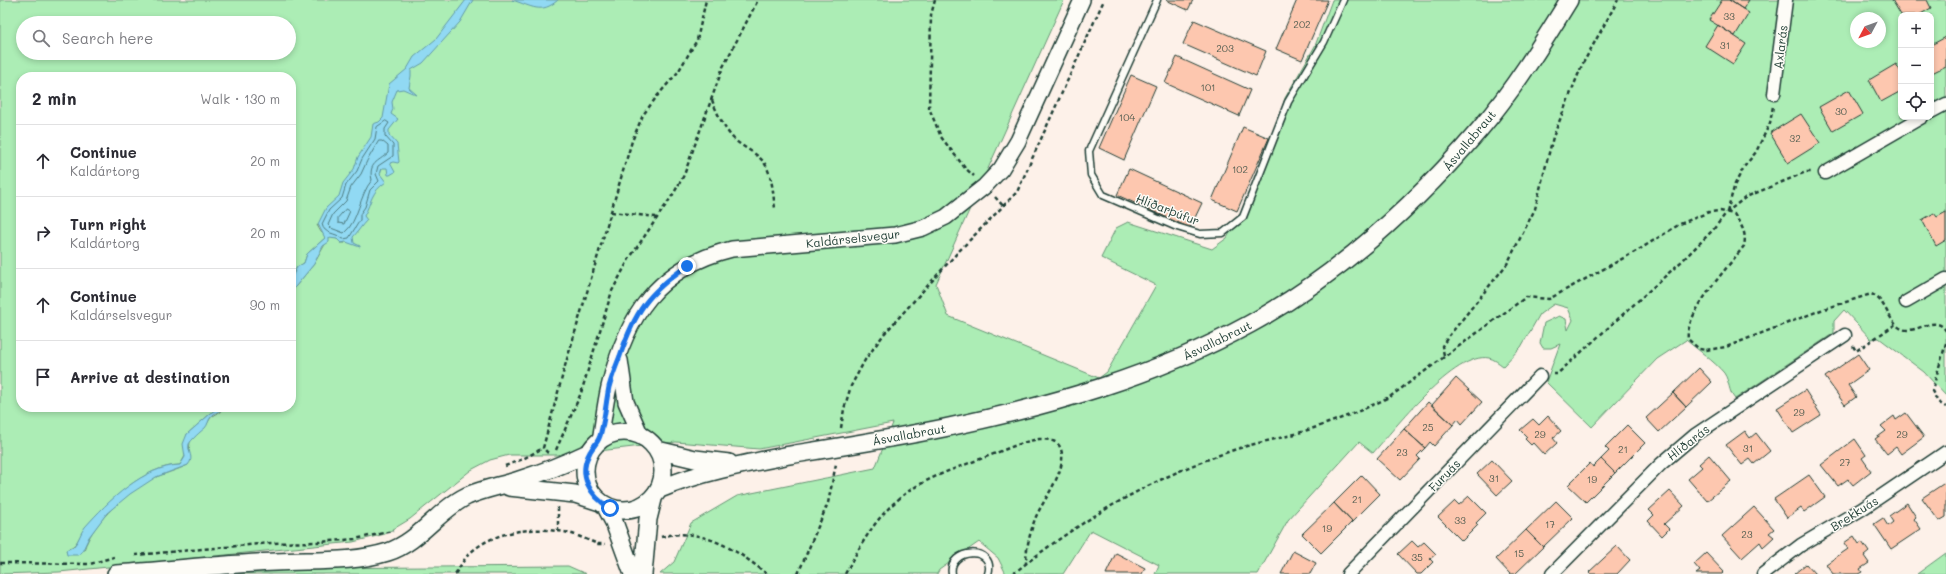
<!DOCTYPE html>
<meta charset="utf-8">
<style>
:root{--surface:#fff;--page:#f2f2f3;--text:#2b2b33;--muted:#7c7c81;--line:#e1e1e2}
body{margin:0;font-family:Mali,sans-serif;background:var(--page);color:var(--text)}
.controls{position:absolute;right:12px;top:12px;display:grid;overflow:hidden;border-radius:8px;box-shadow:0 2px 6px #0003}
.controls button{width:36px;height:36px;display:grid;place-items:center;padding:0;border:0;border-bottom:1px solid var(--line);background:var(--surface);color:var(--text);font:20px sans-serif}
.compass{position:absolute;left:1850px;top:12px;width:36px;height:36px;border-radius:50%;background:var(--surface);box-shadow:0 2px 6px #0003;rotate:229deg}
.stop{position:absolute;width:12px;height:12px;margin:-9px;border:3px solid #1a73e8;border-radius:50%;background:#fff}
.stop.end{background:#1a73e8;border-color:#fff;box-shadow:0 1px 4px #0008}
.list{margin:0;padding:0;list-style:none}
h2{display:flex;justify-content:space-between;align-items:center;height:52px;margin:0;padding:0 16px;font-size:17px}
h2 small{font-size:13px;font-weight:400;color:var(--muted)}
.list li{display:grid;grid-template-columns:26px 1fr auto;gap:12px;align-items:center;box-sizing:border-box;height:72px;padding:0 16px;border-top:1px solid var(--line)}
.list b{display:block;font-size:15px;white-space:nowrap}
.list p{margin:0;font-size:13px;white-space:nowrap;color:var(--muted)}
.list em{font-size:13px;font-style:normal;color:var(--muted)}
.icon{flex:none;width:22px;height:22px;fill:none;stroke:currentColor;stroke-width:2;stroke-linecap:round;stroke-linejoin:round}
.map{position:relative;flex:none;width:1946px;height:574px;overflow:hidden}
.search{position:absolute;background:var(--surface);box-shadow:0 2px 6px #0003;left:16px;top:16px;width:280px;height:44px;display:flex;align-items:center;gap:10px;box-sizing:border-box;padding:0 14px;border-radius:22px;color:var(--muted);font-size:15px}
.panel{position:absolute;background:var(--surface);box-shadow:0 2px 6px #0003;left:16px;top:72px;width:280px;height:340px;border-radius:16px}
.map>svg:first-child{display:block}
.green{fill:#acedb5;stroke:#669574;fill-rule:evenodd}
.water{fill:#91d9f3;stroke:#639ba7}
.lines{fill:none;stroke-linecap:round;stroke-linejoin:round}
.shore{stroke:#4d7b80;stroke-width:1}
.building{fill:#fdc7af;stroke:#1f3d34}
.service-casing{stroke:#1f3d34;stroke-width:9}
.minor-casing{stroke:#1f3d34;stroke-width:15}
.tertiary-casing{stroke:#1f3d34;stroke-width:18}
.secondary-casing{stroke:#1f3d34;stroke-width:20}
.path{stroke:#1f3d34;stroke-width:2.5;stroke-dasharray:4 3;stroke-linecap:butt}
.service{stroke:#fdfcf7;stroke-width:6}
.minor{stroke:#fdfcf7;stroke-width:12}
.tertiary{stroke:#fdfcf7;stroke-width:15}
.secondary{stroke:#fdfcf7;stroke-width:17}
.route{stroke:#1a73e8;stroke-width:5}
.labels{text-anchor:middle;dominant-baseline:central;stroke-width:3;stroke-linejoin:round;paint-order:stroke}
.number-label{font-size:10px;fill:#566053}
.street-label{font-size:12px;fill:#1f3d34;stroke:#fdfcf7}
</style>
<div class="map">
<svg width="1946" height="574" viewBox="0 0 1946 574">
<rect width="100%" height="100%" fill="#fdf1e9"/>
<filter id="ink" filterUnits="userSpaceOnUse"><feTurbulence type="fractalNoise" baseFrequency=".025" numOctaves="2"/><feDisplacementMap in="SourceGraphic" scale="8" xChannelSelector="R" yChannelSelector="G"/><feConvolveMatrix kernelMatrix="1 2 1 2 8 2 1 2 1" color-interpolation-filters="sRGB"/></filter>
<g filter="url(#ink)">
<!-- green -->
<path class="green" d="M0 0H1064L936 284 948 316 1099 378 1107 372 1156 285 1101 258 1116 228 1128 222 1212 249 1227 238 1245 206 1267 159 1285 98 1315 46 1332 0H1946V396L1924 372 1879 338 1871 339 1844 310 1834 321V333L1735 399C1728 391 1730 382 1724 373 1714 361 1698 350 1686 340L1657 359 1592 427 1546 382 1560 344 1551 348H1543L1540 343 1544 323 1559 316 1566 319 1568 330 1573 320 1568 308 1554 304 1540 314 1521 347 1503 366C1499 363 1494 359 1489 358 1455 351 1394 429 1373 453L1359 442 1288 520 1258 574H1155L1159 565 1091 530 1063 574H1006L998 558 979 542 939 570 937 574H660L674 562 691 523 737 496 875 468 893 423 759 449 676 442 565 455H509L490 460 471 470 410 519 385 534 353 542 59 572 0 574ZM1901 15H1931V117H1901ZM1856 18H1880V42H1856ZM23 23H289V53H23ZM21 77H291V279L297 267 304 263 307 254 325 238V235L321 232 317 225 345 243H341L337 239 331 237 328 239 314 264 291 292V407H223L220 412 211 417 206 426 190 441 188 465C177 470 167 473 156 477 129 490 93 521 84 550L69 548C78 546 80 533 86 527 108 502 145 465 180 465L185 456 187 434 218 407H21Z
M1946 553V574H1917Z
M568 566 586 574H217L300 568Z"/>
<!-- water -->
<path class="water" d="M466 0H473L460 22 423 63 411 70V76L409 88 417 95 403 89 397 90 392 102 393 109 391 114 398 119 389 130V135L397 144 399 162 398 163 393 162 390 163 395 172 390 175H388L387 168H382L380 174 386 182C371 192 372 201 364 216L367 220C361 226 358 232 353 237L354 243 360 246V247L346 242 341 243 337 239 329 238V242L323 246 314 264 291 292V279L297 267 304 263 307 254 325 238 318 224 326 208 339 196 343 183 354 169 358 157 371 137 373 124 379 122 383 118 389 84 407 69 414 57 436 39Z
M512 0H558C541 15 532 6 512 0Z
M218 407H223C219 413 215 412 211 417 208 420 208 425 205 428 201 431 191 440 189 444 187 452 195 457 188 465L156 477 130 494 107 513 89 537 82 552 78 555H67L66 550C69 548 72 548 74 546 79 541 80 533 85 527 108 501 144 466 180 465L185 457 183 444 187 434Z"/>
<g class="lines">
<!-- shore -->
<path class="shore" d="M386 121 389 123 385 129V136L393 145V156L378 166 376 174 379 181 370 190 365 207 360 214V220L349 238 343 239C336 232 324 235 322 224L329 210 342 198 346 185 357 171 362 159 375 139 377 127Z
M379 141H382L388 146V153C378 162 368 163 372 180 359 195 359 221 344 233L331 228 328 225 333 214 346 201 351 187 361 174 367 161Z
M346 209 350 211 344 224 338 223V218Z"/>
</g>
<!-- building -->
<path class="building" d="M1166 0H1193L1188 10Z
M1297 0H1328L1302 60 1276 49Z
M1722 0H1729L1749 13 1735 36 1709 20Z
M1729 0H1749L1743 9Z
M1892 0H1927L1931 8 1919 15H1901Z
M1194 20 1266 51 1256 76 1183 44Z
M1718 25 1746 44 1733 64 1705 46Z
M1946 37V66L1932 73 1931 45Z
M1177 57 1250 90 1239 116 1165 83Z
M1896 64 1901 72V91L1881 102 1869 80Z
M1131 75 1156 86 1124 160 1099 148Z
M1849 90 1863 114 1833 131 1819 107Z
M1801 114 1820 143 1788 163 1770 133Z
M1243 127 1269 138 1237 211 1212 200Z
M1129 169 1202 203 1190 228 1117 195Z
M1946 212V240L1936 246 1922 220 1934 213 1937 217Z
M1858 354 1869 370 1848 385 1856 397 1845 405 1825 377Z
M1699 368 1712 382 1686 407 1673 393Z
M1456 378 1482 402 1462 424 1458 419 1453 425 1432 405Z
M1805 390 1821 415 1793 433 1777 408Z
M1673 393 1686 407 1659 432 1646 418Z
M1428 402 1453 425 1434 446 1430 442 1425 448 1404 429Z
M1906 413 1924 437 1901 454 1896 447 1887 454 1875 439 1886 431 1881 426 1894 416 1896 420Z
M1548 416 1561 431 1553 438 1557 443 1544 455 1533 443 1531 445 1525 439 1527 437 1520 430 1533 419 1539 425Z
M1627 425 1645 443 1615 473 1601 459 1609 451 1605 447Z
M1404 429 1425 448 1417 456 1420 459 1400 480 1377 459Z
M1745 431 1750 438 1756 433 1770 451 1754 464 1750 459 1742 465 1726 445Z
M1855 439 1866 455 1862 458 1871 471 1853 485 1848 479 1838 486 1821 465Z
M1709 455 1731 481 1707 501 1688 479 1702 467 1699 464Z
M1601 459 1615 473 1586 502 1568 485 1590 463 1593 467Z
M1492 460 1512 481 1497 495 1477 474Z
M1362 475 1380 494 1352 522 1334 503Z
M1809 475 1825 497 1804 512 1801 508 1787 518 1774 499Z
M1946 482V517L1939 521 1922 498Z
M1670 491 1684 506 1664 524 1669 529 1662 536 1648 521 1654 515 1649 510Z
M1469 496 1486 513 1476 523 1478 525 1462 541 1438 517 1455 501 1459 505Z
M1556 501 1573 518 1543 547 1526 530Z
M1334 503 1352 522 1321 553 1302 534Z
M1907 503 1916 517 1914 519 1921 529 1891 549 1874 524 1883 518 1888 526 1893 522 1889 516Z
M1754 507 1774 529 1769 533 1774 537 1763 547 1760 542 1742 558 1722 536Z
M1526 530 1543 547 1515 574H1510L1496 559Z
M1854 536 1859 544 1862 542 1869 552 1864 556 1869 563 1860 569 1862 572 1858 574H1833L1826 564 1848 549 1844 543Z
M1412 541 1418 547 1424 542 1436 554 1430 559 1433 562 1421 574H1417L1398 554Z
M1617 546 1630 560 1617 574H1591L1589 572Z
M1293 551 1316 563 1310 574H1281Z
M1116 553 1145 568 1142 574H1106Z
M1706 553 1724 572 1722 574H1696L1700 571 1694 564Z
M1806 564 1815 574H1794Z"/>
<g class="lines">
<defs>
<path id="service" d="M1157 0 1089 151 1091 175 1103 195 1177 227 1200 234 1223 233 1243 217 1288 102 1324 42 1343 0
M952 574C947 548 997 545 988 574"/>
<path id="minor" d="M1774 94 1786 0
M1931 112 1946 104
M1825 173 1922 117
M1906 302 1946 279
M1348 574 1540 376
M1552 574 1661 464 1695 435 1845 335
M1763 574 1801 545 1862 509 1946 452"/>
<path id="tertiary" d="M620 360 626 402 641 436
M600 441C603 423 605 404 609 387 626 316 658 267 732 249L895 235 923 228 946 217 985 186 1001 169 1018 141 1082 0"/>
<path id="secondary" d="M585 471a39 39 0 1 1 78 0a39 39 0 1 1-78 0Z
M657 450 695 459 729 463
M509 487 575 494 600 502
M660 489C703 471 749 463 795 454 845 446 895 438 944 428 1050 406 1155 376 1250 324 1337 276 1416 204 1480 129 1514 89 1542 44 1569 0
M605 505 614 522 633 574
M116 574C169 570 223 564 276 562 313 560 353 563 388 552 419 542 438 510 467 496 483 489 500 486 516 481 542 473 565 464 590 452
M643 574 648 519 653 499"/>
</defs>
<!-- service casing -->
<use href="#service" class="service-casing"/>
<!-- minor casing -->
<use href="#minor" class="minor-casing"/>
<!-- tertiary casing -->
<use href="#tertiary" class="tertiary-casing"/>
<!-- secondary casing -->
<use href="#secondary" class="secondary-casing"/>
<!-- path -->
<path class="path" d="M935 0 931 15 929 108 941 137 965 168 974 176
M712 100C717 113 723 127 733 138 743 149 761 153 767 168 773 181 773 195 775 208
M995 197 1004 207
M611 212 656 217
M1727 212 1735 184 1744 167 1756 152 1770 123 1773 106
M1946 343 1932 391 1938 402 1946 407
M1853 346 1856 351 1896 324
M1444 355 1442 346 1448 337 1507 264 1535 209 1553 137 1582 65 1618 0
M1553 374H1557L1682 261 1713 230 1727 212 1746 197 1806 172H1812
M841 428 844 409 851 386 865 360 884 334 958 252 1017 192 1104 0
M556 450 581 393 612 291 629 259 674 193 684 175 723 67 758 0
M548 453 543 448 565 366 632 141 643 115 658 95 678 72 697 40 706 0
M505 466 523 459 543 448
M558 507V531
M661 537C701 526 737 550 767 574
M135 555 271 543 319 542 355 539 393 531
M0 563 90 564 114 557
M455 574C460 567 464 559 469 554 492 532 527 527 557 531 571 532 585 539 598 544H605
M798 574 828 503 836 464
M845 574C861 545 874 519 900 498 924 477 966 465 996 453 1009 448 1025 441 1039 439 1046 439 1057 440 1060 447 1070 468 1043 499 1035 519 1030 533 1026 548 1026 563
M1013 574C1077 522 1150 479 1228 452 1250 444 1273 440 1295 434 1328 424 1360 412 1391 396L1526 297 1549 299 1640 249 1680 224 1709 212 1720 211 1734 214C1741 225 1747 232 1744 246 1729 266 1684 314 1688 339L1699 349 1706 350 1726 347 1821 310 1871 294C1886 299 1888 323 1902 329 1916 335 1936 313 1946 331"/>
<!-- service -->
<use href="#service" class="service"/>
<!-- minor -->
<use href="#minor" class="minor"/>
<!-- tertiary -->
<use href="#tertiary" class="tertiary"/>
<!-- secondary -->
<use href="#secondary" class="secondary"/>
</g>
</g>
<g class="lines" filter="url(#ink)">
<!-- route -->
<path class="route" d="M610 508C590 496 577 475 590 452 594 444 599 443 601 432 605 417 606 402 609 387 612 376 616 366 620 356 635 311 648 293 687 266"/>
</g>
<g class="labels">
<!-- number labels -->
<g class="number-label">
<text x="1729" y="16">33</text>
<text x="1302" y="24">202</text>
<text x="1725" y="45">31</text>
<text x="1225" y="48">203</text>
<text x="1208" y="87">101</text>
<text x="1841" y="111">30</text>
<text x="1127" y="117">104</text>
<text x="1795" y="138">32</text>
<text x="1240" y="169">102</text>
<text x="1799" y="412">29</text>
<text x="1428" y="427">25</text>
<text x="1540" y="434">29</text>
<text x="1902" y="434">29</text>
<text x="1748" y="448">31</text>
<text x="1623" y="449">21</text>
<text x="1402" y="452">23</text>
<text x="1845" y="462">27</text>
<text x="1494" y="478">31</text>
<text x="1592" y="479">19</text>
<text x="1357" y="499">21</text>
<text x="1460" y="520">33</text>
<text x="1550" y="524">17</text>
<text x="1327" y="528">19</text>
<text x="1747" y="534">23</text>
<text x="1519" y="553">15</text>
<text x="1417" y="557">35</text>
</g>
<!-- street labels -->
<g class="street-label">
<text transform="translate(1780 47) rotate(-83)">Axlarás</text>
<text transform="translate(1469 140) rotate(-50)">Ásvallabraut</text>
<text transform="translate(1168 209) rotate(21)">Hlíðarþúfur</text>
<text transform="translate(853 238) rotate(-6)">Kaldárselsvegur</text>
<text transform="translate(1217 340) rotate(-26)">Ásvallabraut</text>
<text transform="translate(909 434) rotate(-10)">Ásvallabraut</text>
<text transform="translate(1688 442) rotate(-38)">Hlíðarás</text>
<text transform="translate(1444 475) rotate(-46)">Furuás</text>
<text transform="translate(1854 513) rotate(-32)">Brekkuás</text>
</g>
</g>
</svg>
<div class="controls">
<button>+</button>
<button>−</button>
<button><svg class="icon" aria-label="locate" viewBox="0 0 24 24"><circle cx="12" cy="12" r="6"/><path d="M12 2v4M12 18v4M2 12h4M18 12h4"/></svg></button>
</div>
<svg class="compass" viewBox="-18 -18 36 36"><path d="M0-13l5 13h-10z" fill="#e53935"/><path d="M0 13l5-13h-10z" fill="#7c7c81"/></svg>
<div class="stop" style="left:610px;top:508px"></div>
<div class="stop end" style="left:687px;top:266px"></div>
<div class="search"><svg class="icon" aria-label="search" viewBox="0 0 24 24"><circle cx="10" cy="10" r="6"/><path d="M15 15l6 6"/></svg>Search here</div>
<section class="panel">
<h2>2 min<small>Walk · 130 m</small></h2>
<ul class="list">
<li><svg class="icon" aria-label="ahead" viewBox="0 0 24 24"><path d="M12 20V5M6 11l6-6 6 6"/></svg><div><b>Continue</b><p>Kaldártorg</p></div><em>20 m</em></li>
<li><svg class="icon" aria-label="right" viewBox="0 0 24 24"><path d="M7 20v-9h11M14 6l5 5-5 5"/></svg><div><b>Turn right</b><p>Kaldártorg</p></div><em>20 m</em></li>
<li><svg class="icon" aria-label="ahead" viewBox="0 0 24 24"><path d="M12 20V5M6 11l6-6 6 6"/></svg><div><b>Continue</b><p>Kaldárselsvegur</p></div><em>90 m</em></li>
<li><svg class="icon" aria-label="arrive" viewBox="0 0 24 24"><path d="M6 21V4h12l-3 4 3 4H6"/></svg><div><b>Arrive at destination</b></div></li>
</ul>
</section>
</div>
